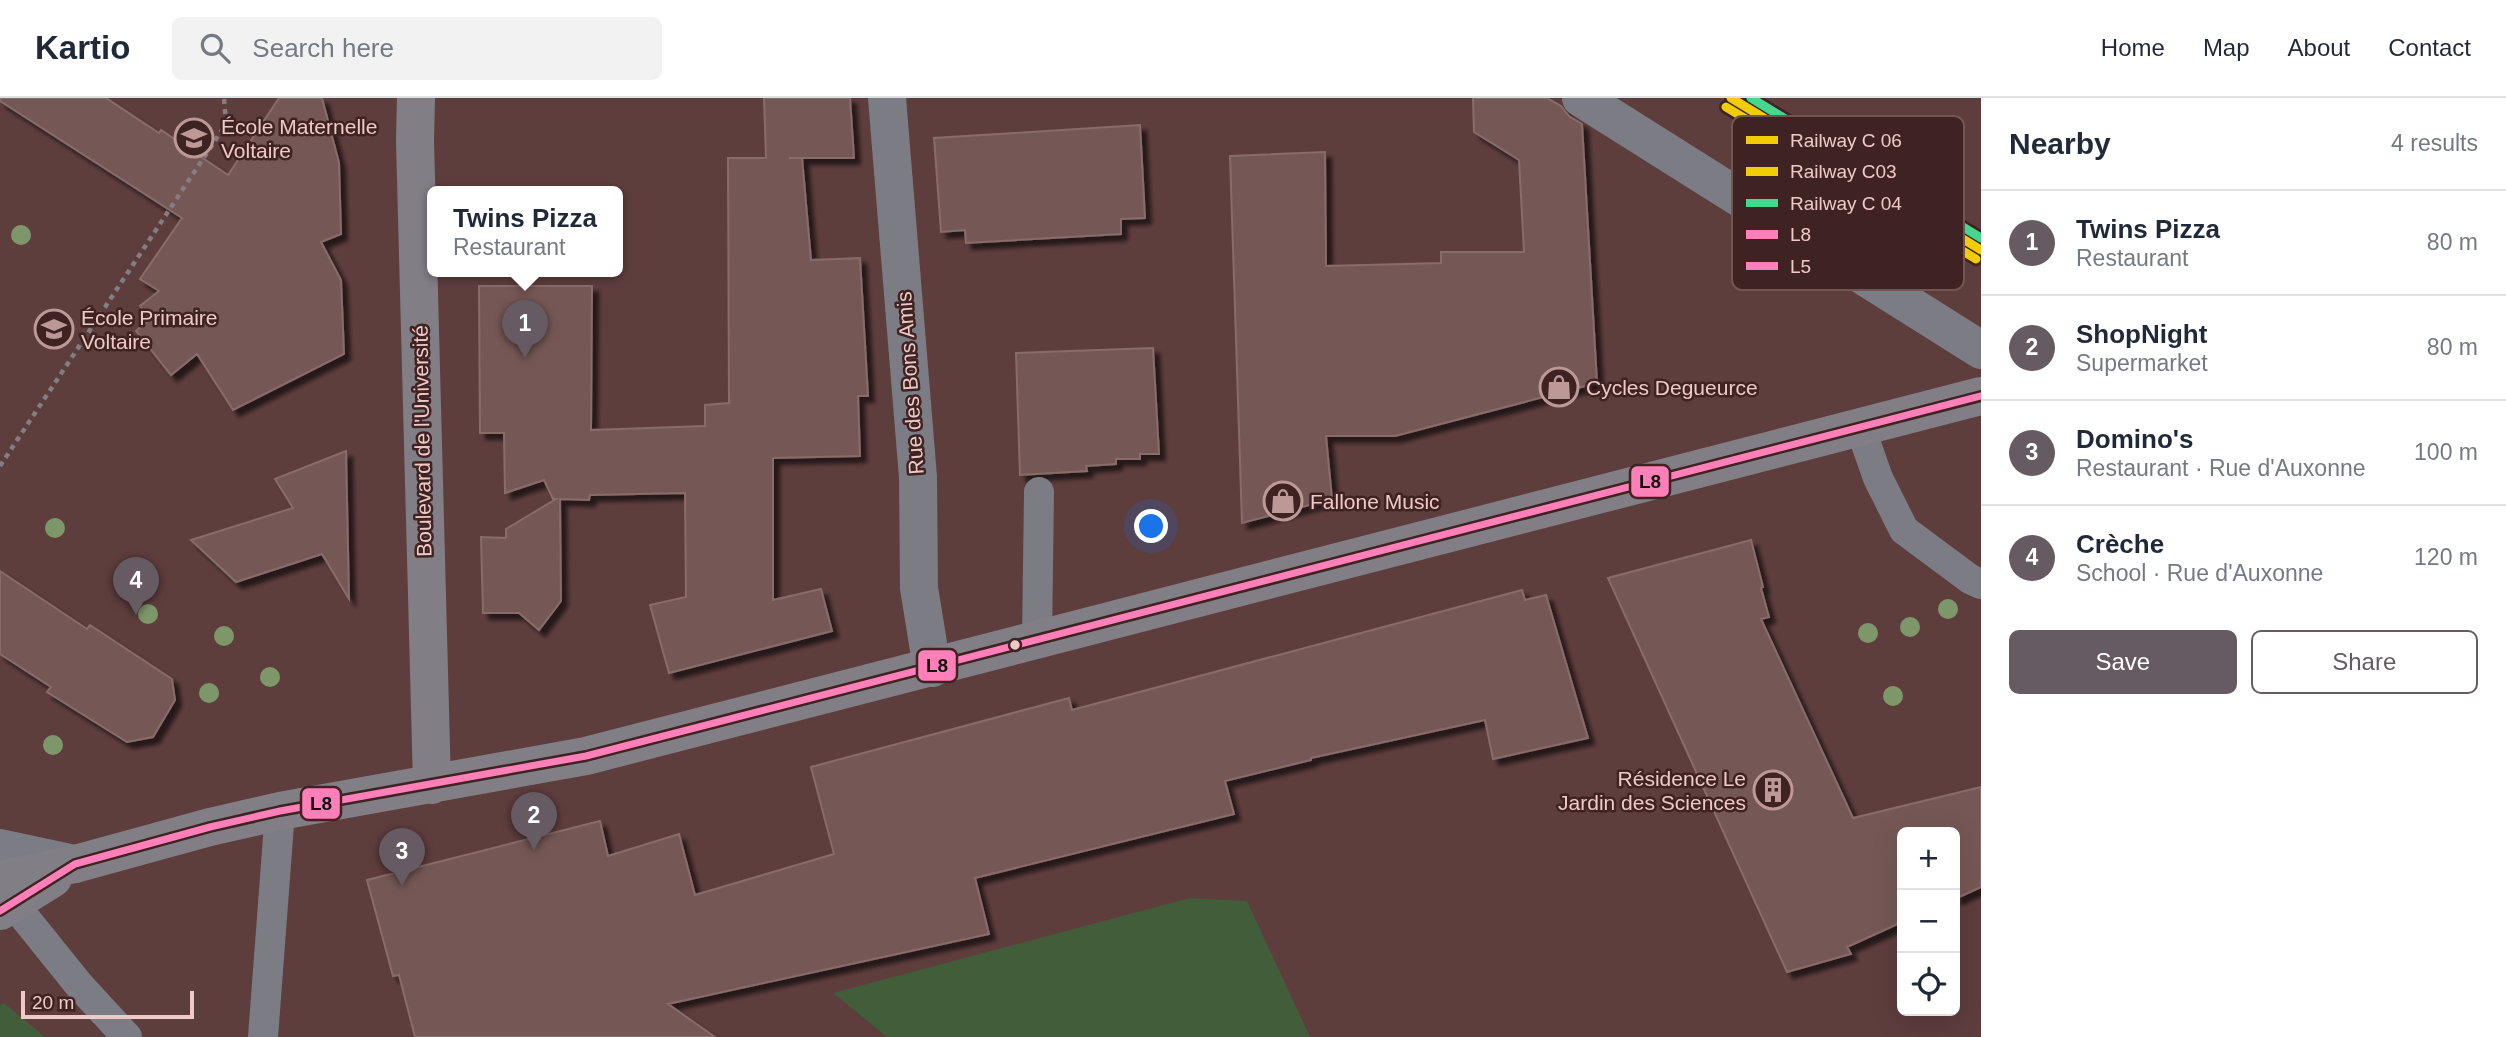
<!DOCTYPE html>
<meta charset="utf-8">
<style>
:root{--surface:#fff;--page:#f2f2f3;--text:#1f2937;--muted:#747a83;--line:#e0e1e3;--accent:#665b62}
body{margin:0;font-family:Helvetica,sans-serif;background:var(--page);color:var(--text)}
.controls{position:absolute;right:21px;bottom:21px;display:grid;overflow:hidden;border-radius:10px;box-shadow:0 7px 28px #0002}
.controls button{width:63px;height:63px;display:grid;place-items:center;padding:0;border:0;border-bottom:2px solid var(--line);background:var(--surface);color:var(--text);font:35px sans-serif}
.scale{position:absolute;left:21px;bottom:18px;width:173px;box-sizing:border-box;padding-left:7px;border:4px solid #eec9c7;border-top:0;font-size:19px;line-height:24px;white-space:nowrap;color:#eec9c7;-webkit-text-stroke:5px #3e2322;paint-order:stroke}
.you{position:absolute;left:1152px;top:429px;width:24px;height:24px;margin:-18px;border:5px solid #fff;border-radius:50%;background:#1a73e8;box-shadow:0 0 0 10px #1a73e833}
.badge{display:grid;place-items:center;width:46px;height:46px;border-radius:50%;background:var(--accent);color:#fff;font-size:23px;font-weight:700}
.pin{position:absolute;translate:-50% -58px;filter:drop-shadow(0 2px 4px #0008)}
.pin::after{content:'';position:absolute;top:37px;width:24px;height:21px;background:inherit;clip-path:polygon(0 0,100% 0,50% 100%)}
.popup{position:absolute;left:427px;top:88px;width:196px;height:91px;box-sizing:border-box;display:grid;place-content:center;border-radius:10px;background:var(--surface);filter:drop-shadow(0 2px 5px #0005);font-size:23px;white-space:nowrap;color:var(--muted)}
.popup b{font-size:26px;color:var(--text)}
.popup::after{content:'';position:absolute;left:50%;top:100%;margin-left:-14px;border:14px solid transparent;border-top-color:var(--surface)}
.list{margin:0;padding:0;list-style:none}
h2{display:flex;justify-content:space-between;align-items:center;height:91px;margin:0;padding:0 28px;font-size:30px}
h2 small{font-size:23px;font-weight:400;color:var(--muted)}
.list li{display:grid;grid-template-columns:46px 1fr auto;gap:21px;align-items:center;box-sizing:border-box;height:105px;padding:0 28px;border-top:2px solid var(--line)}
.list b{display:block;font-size:26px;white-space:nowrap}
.list p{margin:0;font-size:23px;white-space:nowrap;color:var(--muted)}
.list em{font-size:23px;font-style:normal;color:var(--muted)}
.actions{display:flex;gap:14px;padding:21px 28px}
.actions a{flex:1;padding:16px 0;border:2px solid var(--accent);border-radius:10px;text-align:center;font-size:24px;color:var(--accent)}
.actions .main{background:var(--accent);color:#fff}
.icon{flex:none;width:38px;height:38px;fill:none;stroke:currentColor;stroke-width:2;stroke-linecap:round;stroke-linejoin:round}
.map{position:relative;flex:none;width:1981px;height:939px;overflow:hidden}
header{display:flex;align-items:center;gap:42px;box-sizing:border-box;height:98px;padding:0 35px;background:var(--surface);border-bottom:2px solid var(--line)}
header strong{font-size:33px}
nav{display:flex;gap:38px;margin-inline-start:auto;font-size:24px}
.search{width:490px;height:63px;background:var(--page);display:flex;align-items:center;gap:18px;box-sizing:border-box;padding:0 24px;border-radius:10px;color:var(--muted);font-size:26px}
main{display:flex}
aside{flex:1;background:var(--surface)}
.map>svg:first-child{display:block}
.green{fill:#415d39}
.building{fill:#755857;stroke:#886c6b;stroke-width:2;filter:url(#shadow)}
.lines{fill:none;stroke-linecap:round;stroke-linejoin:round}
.path{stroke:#847d82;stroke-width:4.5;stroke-dasharray:5 5;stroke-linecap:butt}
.service{stroke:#7c7c84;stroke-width:30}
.minor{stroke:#7c7c84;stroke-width:38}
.tertiary{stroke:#7c7c84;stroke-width:38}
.secondary{stroke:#827e85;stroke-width:38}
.bus-1-casing{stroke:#3e2322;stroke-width:12}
.bus-1{stroke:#ff80b9;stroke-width:7}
.rail-1-casing{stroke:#3e2322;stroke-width:14}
.rail-2-casing{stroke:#3e2322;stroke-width:14}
.rail-3-casing{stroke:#3e2322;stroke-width:14}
.rail-1{stroke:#f2cc05;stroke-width:9}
.rail-2{stroke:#f2cc05;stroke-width:9}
.rail-3{stroke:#46d78d;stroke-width:9}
.tree{fill:#7d976a}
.bus-dot{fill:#eec9c7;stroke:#3e2322;stroke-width:2.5}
.labels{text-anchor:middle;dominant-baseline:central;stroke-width:5;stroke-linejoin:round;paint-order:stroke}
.poi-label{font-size:21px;fill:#eec9c7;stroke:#3e2322;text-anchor:start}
.street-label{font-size:21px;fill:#eec9c7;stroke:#3e2322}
.key{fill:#3e2322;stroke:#735554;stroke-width:2}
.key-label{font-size:19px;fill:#eec9c7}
.line-badge{stroke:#3e2322;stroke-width:2.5}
.pale-badge-label{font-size:19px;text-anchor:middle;font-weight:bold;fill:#111}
</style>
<header>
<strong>Kartio</strong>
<div class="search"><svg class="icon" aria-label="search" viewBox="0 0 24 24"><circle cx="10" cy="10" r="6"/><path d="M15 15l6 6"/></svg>Search here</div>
<nav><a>Home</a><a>Map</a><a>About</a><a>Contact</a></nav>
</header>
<main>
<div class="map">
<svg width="1981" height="939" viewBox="0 0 1981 939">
<defs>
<filter id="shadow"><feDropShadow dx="6" dy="6" stdDeviation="2" flood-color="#0009"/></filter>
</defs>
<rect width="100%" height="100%" fill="#5e3d3d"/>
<!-- green -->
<path class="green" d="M1190 800 1247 803 1310 939H887L833 895Z
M4 905 45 939H0V907Z"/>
<!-- building -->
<path class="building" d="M0 0H106L159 35 161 32 228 77 279 0H322L339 65 341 136 321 144 341 182 344 256 233 312 197 256 171 277 136 233 150 221 140 208 159 193 140 181 182 120 0 3Z
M764 0H850L854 60H789H802L811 162 860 160 868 298H858L860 358 773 360V502L821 491 832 533 669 575 650 507 686 499 685 395 590 397 589 402 560 401 561 503 539 532 519 515H483L481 439 506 440V431L556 401H553L544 382 505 395 504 335H480L479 188H592L591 332 705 328V307L729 305 728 60H766Z
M1473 0H1547L1561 8 1569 18 1582 26 1597 285 1395 338H1326L1332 401 1242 425 1230 58 1325 54 1326 168 1441 165V154H1524L1519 62 1474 34Z
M1140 27 1145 120 1121 121V136L966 145 965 132 941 134 934 40Z
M1153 250 1159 356H1140V361H1116V366L1086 368 1087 373 1020 377 1016 255Z
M346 353 349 501 322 456 236 484 191 442 293 410 275 381Z
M1751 442 1763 489 1761 490 1769 519 1761 521 1853 720 1981 689V789L1955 801V734H1902V824L1847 849 1851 856 1787 874 1608 480Z
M0 473 87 531 90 527 172 581 175 602 153 639 127 644 47 594 51 589 0 556Z
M1522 492 1525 502 1546 497 1588 640 1493 661 1485 622 1311 660V662L1225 683 1234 716 975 780 989 836 668 906 715 939H415L399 877 393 878 367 782 600 723 608 758 679 736 695 797 834 756 811 669 1069 600 1072 612Z"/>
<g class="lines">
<!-- path -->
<path class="path" d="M0 368 226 26 224 0"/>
<!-- service -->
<path class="service" d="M1860 329 1878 380 1904 432 1970 481 1981 486
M1037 543 1039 394
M13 805 79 887 127 939
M263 939 280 713"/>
<!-- minor -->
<path class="minor" d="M887 0 918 379 919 490 932 570
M1581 0 1981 252"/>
<!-- tertiary -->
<path class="tertiary" d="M0 750 75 766"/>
<!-- secondary -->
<path class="secondary" d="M416 0 415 43 432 687
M0 782 75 766 210 729 280 713 586 658 1981 298
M0 813 53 780"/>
<defs>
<path id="bus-1" d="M0 813 75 766 210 729 280 713 586 658 1981 298"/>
</defs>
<!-- bus-1 casing -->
<use href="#bus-1" class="bus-1-casing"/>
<!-- bus-1 -->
<use href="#bus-1" class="bus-1"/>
<defs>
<path id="rail-1" d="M1731 0 1981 152"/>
<path id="rail-2" d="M1726 9 1976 161"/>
<path id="rail-3" d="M1751 0 1981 140"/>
</defs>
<!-- rail-1 casing -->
<use href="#rail-1" class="rail-1-casing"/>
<!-- rail-2 casing -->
<use href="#rail-2" class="rail-2-casing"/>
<!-- rail-3 casing -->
<use href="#rail-3" class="rail-3-casing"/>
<!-- rail-1 -->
<use href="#rail-1" class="rail-1"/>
<!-- rail-2 -->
<use href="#rail-2" class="rail-2"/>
<!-- rail-3 -->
<use href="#rail-3" class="rail-3"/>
</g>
<!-- trees -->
<g class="tree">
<circle cx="21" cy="137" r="10"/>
<circle cx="55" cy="430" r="10"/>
<circle cx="1948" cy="511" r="10"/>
<circle cx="148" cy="516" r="10"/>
<circle cx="1910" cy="529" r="10"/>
<circle cx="1868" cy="535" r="10"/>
<circle cx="224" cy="538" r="10"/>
<circle cx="270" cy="579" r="10"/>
<circle cx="209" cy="595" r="10"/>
<circle cx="1893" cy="598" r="10"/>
<circle cx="53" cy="647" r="10"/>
</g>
<!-- icons -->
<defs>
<symbol id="school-ring" viewBox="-11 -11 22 22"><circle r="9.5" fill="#3e2322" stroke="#bc9897" stroke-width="1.5"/><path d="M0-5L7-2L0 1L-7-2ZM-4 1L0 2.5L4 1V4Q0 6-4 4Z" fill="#bc9897"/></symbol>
<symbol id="shop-ring" viewBox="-11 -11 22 22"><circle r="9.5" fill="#3e2322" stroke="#bc9897" stroke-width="1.5"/><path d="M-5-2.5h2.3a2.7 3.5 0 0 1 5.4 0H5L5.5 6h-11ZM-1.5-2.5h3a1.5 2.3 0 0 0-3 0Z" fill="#bc9897"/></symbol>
<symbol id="building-ring" viewBox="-11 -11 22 22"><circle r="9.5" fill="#3e2322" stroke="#bc9897" stroke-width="1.5"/><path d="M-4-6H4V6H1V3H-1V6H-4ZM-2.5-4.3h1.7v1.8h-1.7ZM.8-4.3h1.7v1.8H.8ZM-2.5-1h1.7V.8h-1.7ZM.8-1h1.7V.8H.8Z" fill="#bc9897"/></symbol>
</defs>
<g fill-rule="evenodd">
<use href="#school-ring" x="172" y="18" width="44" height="44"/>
<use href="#school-ring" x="32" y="209" width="44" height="44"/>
<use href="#shop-ring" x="1537" y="267" width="44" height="44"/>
<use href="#shop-ring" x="1261" y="381" width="44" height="44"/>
<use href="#building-ring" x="1751" y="670" width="44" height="44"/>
</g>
<!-- markers -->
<circle class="bus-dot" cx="1015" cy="547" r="6"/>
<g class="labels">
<!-- poi labels -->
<g class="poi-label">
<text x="221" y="28">École Maternelle<tspan x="221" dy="24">Voltaire</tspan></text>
<text x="81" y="219">École Primaire<tspan x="81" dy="24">Voltaire</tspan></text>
<text x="1586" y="289">Cycles Degueurce</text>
<text x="1310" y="403">Fallone Music</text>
<text x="1746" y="680" text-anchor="end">Résidence Le<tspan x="1746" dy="24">Jardin des Sciences</tspan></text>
</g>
<!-- street labels -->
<g class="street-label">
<text transform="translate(910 285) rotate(-94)">Rue des Bons Amis</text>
<text transform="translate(422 343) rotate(-91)">Boulevard de l'Université</text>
</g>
</g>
<!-- legend -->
<rect x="1732" y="18" width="232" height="174" rx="10" class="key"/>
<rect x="1746" y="38" width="32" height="8" fill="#f2cc05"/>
<rect x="1746" y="69" width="32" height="9" fill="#f2cc05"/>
<rect x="1746" y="101" width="32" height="8" fill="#46d78d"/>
<rect x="1746" y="132" width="32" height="9" fill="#ff80b9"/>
<rect x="1746" y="164" width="32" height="8" fill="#ff80b9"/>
<g class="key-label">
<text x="1790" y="49">Railway C 06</text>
<text x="1790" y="80">Railway C03</text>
<text x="1790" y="112">Railway C 04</text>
<text x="1790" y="143">L8</text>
<text x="1790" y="175">L5</text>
</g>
<g class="line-badge">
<rect x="1630" y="367" width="40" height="33" rx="7" fill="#ff80b9"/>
<rect x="917" y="551" width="40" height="33" rx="7" fill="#ff80b9"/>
<rect x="301" y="689" width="40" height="33" rx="7" fill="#ff80b9"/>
</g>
<g class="pale-badge-label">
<text x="1650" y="390">L8</text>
<text x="937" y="574">L8</text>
<text x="321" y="712">L8</text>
</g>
</svg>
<div class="controls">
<button>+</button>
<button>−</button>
<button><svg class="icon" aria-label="locate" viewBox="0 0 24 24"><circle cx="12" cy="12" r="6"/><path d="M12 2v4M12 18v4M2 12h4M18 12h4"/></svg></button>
</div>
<div class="scale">20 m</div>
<div class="you"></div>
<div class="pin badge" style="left:525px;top:260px">1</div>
<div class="popup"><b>Twins Pizza</b>Restaurant</div>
<div class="pin badge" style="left:534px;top:752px">2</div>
<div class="pin badge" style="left:402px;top:788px">3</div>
<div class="pin badge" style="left:136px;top:517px">4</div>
</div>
<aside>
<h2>Nearby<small>4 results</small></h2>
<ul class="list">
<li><span class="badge">1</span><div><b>Twins Pizza</b><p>Restaurant</p></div><em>80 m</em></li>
<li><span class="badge">2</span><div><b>ShopNight</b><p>Supermarket</p></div><em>80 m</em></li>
<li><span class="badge">3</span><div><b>Domino's</b><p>Restaurant · Rue d'Auxonne</p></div><em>100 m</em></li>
<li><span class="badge">4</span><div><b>Crèche</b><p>School · Rue d'Auxonne</p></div><em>120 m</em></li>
</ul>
<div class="actions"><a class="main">Save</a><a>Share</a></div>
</aside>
</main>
